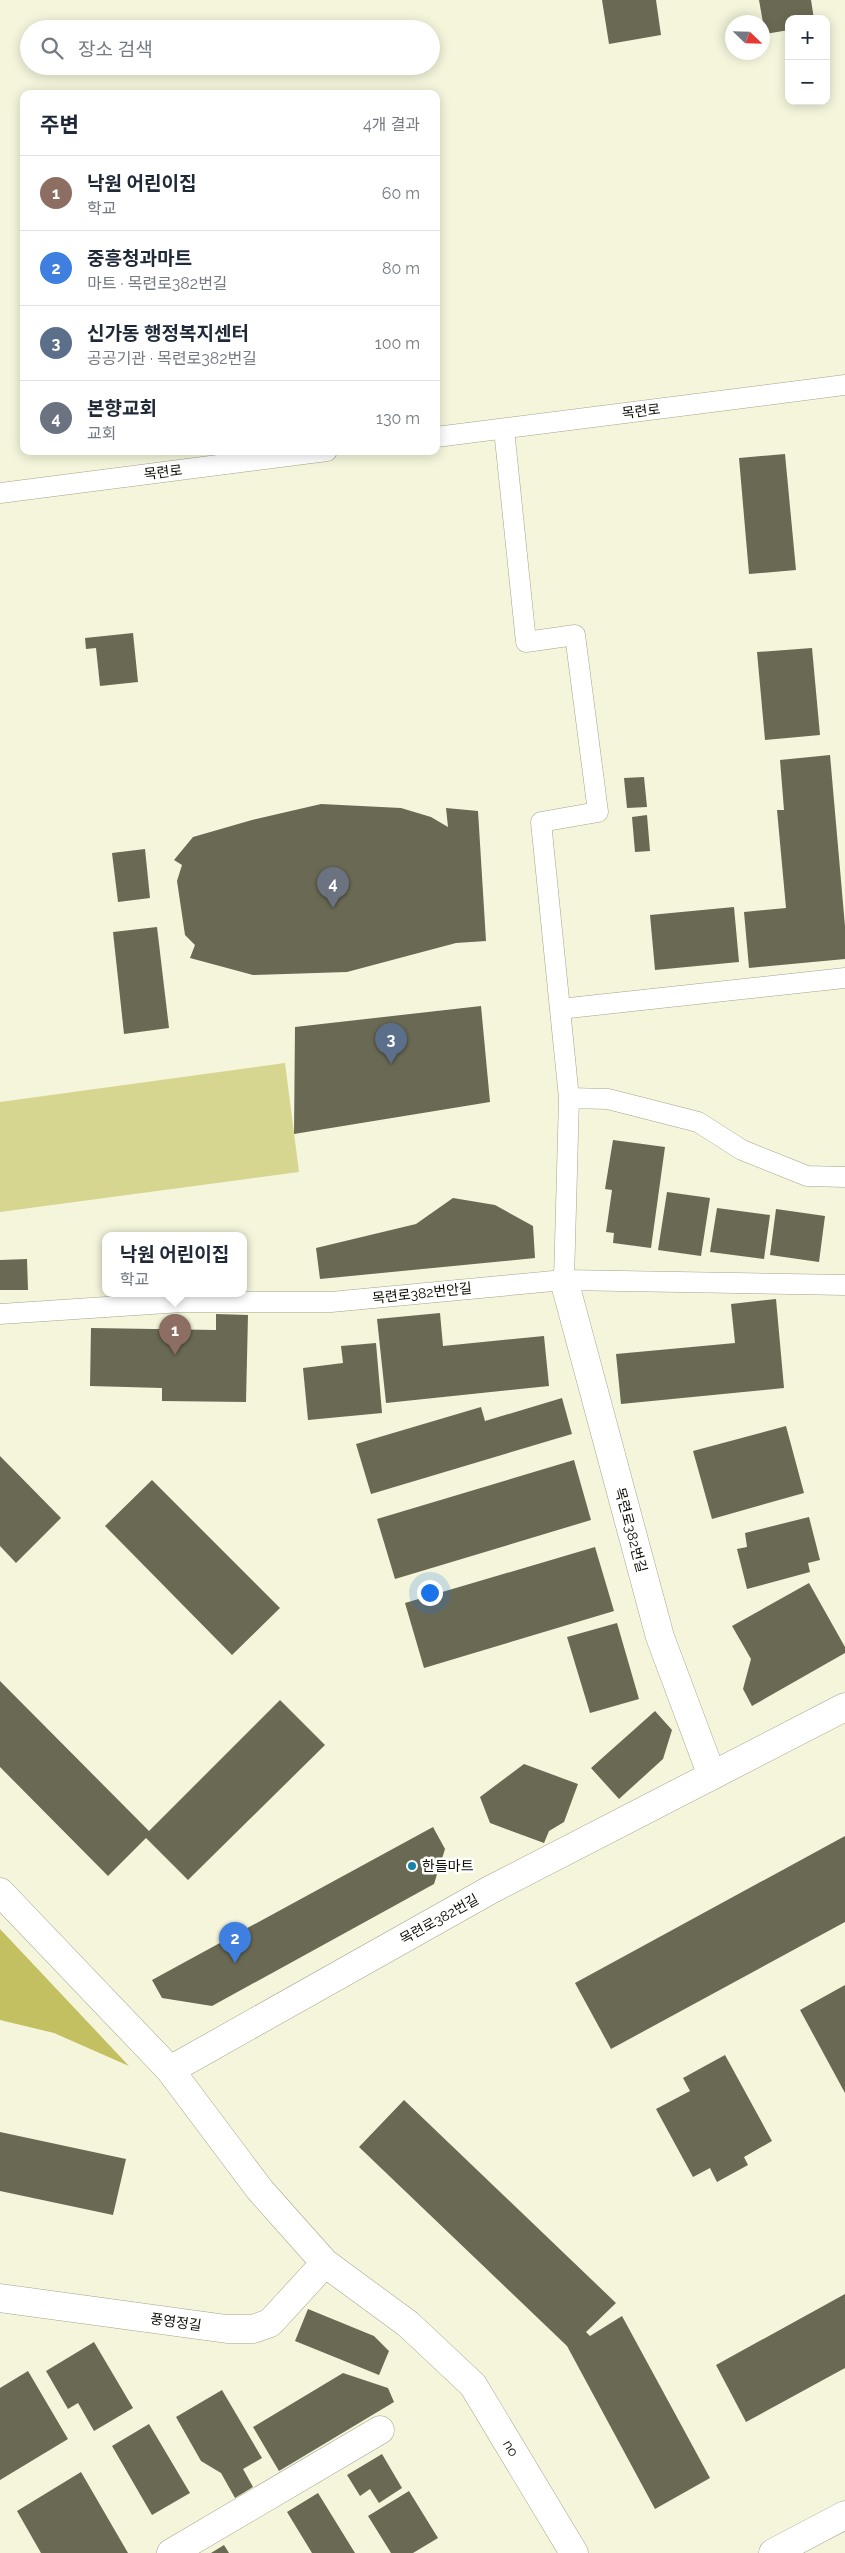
<!DOCTYPE html>
<html lang="ko">
<meta charset="utf-8">
<style>
:root{--surface:#fff;--page:#f6f6f7;--text:#1f2937;--muted:#747a83;--line:#e0e1e3;--accent:#1982ab}
body{margin:0;font-family:Raleway,"Noto Sans KR",sans-serif;background:var(--page);color:var(--text)}
.controls{position:absolute;right:15px;top:15px;display:grid;overflow:hidden;border-radius:10px;box-shadow:0 2px 12px #0003}
.controls button{width:45px;height:45px;display:grid;place-items:center;padding:0;border:0;border-bottom:1px solid var(--line);background:var(--surface);color:var(--text);font:25px sans-serif}
.compass{position:absolute;left:725px;top:15px;width:45px;height:45px;border-radius:50%;background:var(--surface);box-shadow:0 2px 12px #0003;rotate:113deg}
.you{position:absolute;left:429px;top:1592px;width:18px;height:18px;margin:-12px;border:4px solid #fff;border-radius:50%;background:#1a73e8;box-shadow:0 0 0 8px #1a73e833}
.badge{display:grid;place-items:center;width:32px;height:32px;border-radius:50%;background:var(--accent);color:#fff;font-size:16px;font-weight:700}
.pin{position:absolute;translate:-50% -41px;filter:drop-shadow(0 1px 2px #0008)}
.pin::after{content:'';position:absolute;top:26px;width:18px;height:15px;background:inherit;clip-path:polygon(0 0,100% 0,50% 100%)}
.popup{position:absolute;left:102px;top:1232px;width:145px;height:65px;box-sizing:border-box;display:grid;place-content:center;border-radius:10px;background:var(--surface);filter:drop-shadow(0 1px 4px #0005);font-size:16px;white-space:nowrap;color:var(--muted)}
.popup b{font-size:19px;color:var(--text)}
.popup::after{content:'';position:absolute;left:50%;top:100%;margin-left:-10px;border:10px solid transparent;border-top-color:var(--surface)}
.list{margin:0;padding:0;list-style:none}
h2{display:flex;justify-content:space-between;align-items:center;height:65px;margin:0;padding:0 20px;font-size:21px}
h2 small{font-size:16px;font-weight:400;color:var(--muted)}
.list li{display:grid;grid-template-columns:32px 1fr auto;gap:15px;align-items:center;box-sizing:border-box;height:75px;padding:0 20px;border-top:1px solid var(--line)}
.list b{display:block;font-size:19px;white-space:nowrap}
.list p{margin:0;font-size:16px;white-space:nowrap;color:var(--muted)}
.list em{font-size:16px;font-style:normal;color:var(--muted)}
.icon{flex:none;width:28px;height:28px;fill:none;stroke:currentColor;stroke-width:2;stroke-linecap:round;stroke-linejoin:round}
.map{position:relative;flex:none;width:845px;height:2553px;overflow:hidden}
.search{position:absolute;background:var(--surface);box-shadow:0 2px 12px #0003;left:20px;top:20px;width:420px;height:55px;display:flex;align-items:center;gap:12px;box-sizing:border-box;padding:0 18px;border-radius:28px;color:var(--muted);font-size:19px}
.panel{position:absolute;background:var(--surface);box-shadow:0 2px 12px #0003;left:20px;top:90px;width:420px;height:365px;border-radius:10px}
.map>svg:first-child{display:block}
.green{fill:#d7d691}
.forest{fill:#c2c060}
.building{fill:#6a6a54}
.lines{fill:none;stroke-linecap:round;stroke-linejoin:round}
.lane-casing{stroke:#a4a48c;stroke-width:21}
.street-casing{stroke:#a4a48c;stroke-width:29}
.lane{stroke:#fff;stroke-width:20}
.street{stroke:#fff;stroke-width:28}
.poi-dot{fill:#1982ab;stroke:#fff;stroke-width:2}
.labels{text-anchor:middle;dominant-baseline:central;stroke-width:5;stroke-linejoin:round;paint-order:stroke}
.street-label{font-size:14px;fill:#0e0e06;stroke:#fff}
.poi-label{font-size:14px;fill:#0e0e06;stroke:#fff;text-anchor:start}
</style>
<div class="map">
<svg width="845" height="2553" viewBox="0 0 845 2553">
<rect width="100%" height="100%" fill="#f4f5db"/>
<!-- green -->
<path class="green" d="M285 1063 299 1172 0 1212V1102Z"/>
<!-- forest -->
<path class="forest" d="M0 1929 129 2066 54 2033 0 2020Z"/>
<!-- building -->
<path class="building" d="M602 0H656L661 35 609 44Z
M759 0H811L814 19H789V30L765 34Z
M785 454 796 570 749 574 739 458Z
M133 633 138 682 100 686 96 648 86 649 85 638Z
M812 648 820 735 765 740 757 652Z
M830 755 845 926V959L749 968 744 912 786 908 777 810H784L780 760Z
M644 777 647 807 627 808 624 778Z
M321 804 401 808 431 817 448 827 446 808 478 811 486 941 456 943 347 972 253 975 190 958 195 945 185 935 177 881 182 865 174 860 193 837 252 820Z
M647 815 650 851 635 852 632 817Z
M145 849 150 898 118 902 112 853Z
M734 907 739 962 655 970 650 915Z
M157 927 169 1028 124 1034 113 932Z
M481 1006 490 1102 294 1134 295 1027Z
M613 1140 665 1147 651 1248 613 1243 614 1233 606 1232 612 1190 605 1189Z
M667 1192 710 1198 701 1256 658 1250Z
M453 1198 495 1205 533 1226 535 1258 320 1279 316 1248 416 1224Z
M717 1208 770 1215 764 1259 710 1252Z
M776 1209 825 1216 819 1262 770 1255Z
M27 1259 28 1290H0V1260Z
M776 1299 784 1388 621 1404 616 1354 735 1343 731 1304Z
M440 1313 443 1346 544 1336 549 1386 386 1403 377 1319Z
M216 1314 248 1315 246 1402 162 1401V1388L90 1386 91 1328 216 1330Z
M376 1343 382 1413 308 1420 303 1368 343 1363 341 1346Z
M562 1398 572 1434 371 1494 356 1444 481 1407 485 1421Z
M786 1426 804 1493 712 1519 693 1451Z
M0 1456 61 1518 16 1563 0 1546Z
M574 1460 591 1520 395 1579 377 1519Z
M152 1480 280 1608 232 1655 105 1526Z
M809 1517 820 1560 808 1563 810 1572 747 1589 737 1549 747 1547 745 1533Z
M595 1547 614 1611 424 1668 405 1603Z
M809 1583 845 1647V1653L752 1706 743 1689 751 1659 732 1626Z
M617 1623 639 1699 590 1713 567 1637Z
M0 1681 149 1831 280 1700 325 1745 188 1880 146 1838 108 1876 0 1767Z
M655 1711 672 1730 663 1759 619 1799 591 1768Z
M524 1764 578 1784 564 1822 549 1831 544 1843 490 1823 480 1797Z
M433 1827 445 1849 434 1884 212 2006 162 1998 152 1980Z
M845 1836V1922L611 2049 575 1983Z
M845 1985V2093L800 2010Z
M725 2055 772 2141 744 2157 748 2165 717 2182 710 2168 693 2177 656 2109 690 2091 683 2078Z
M404 2100 616 2303 586 2332 590 2336 622 2316 710 2478 655 2509 567 2346 359 2147Z
M0 2132 126 2159 113 2215 0 2191Z
M845 2294V2368L746 2422 716 2365Z
M308 2309 374 2336 389 2351 379 2375 295 2341Z
M94 2342 133 2408 94 2431 78 2403 68 2409 46 2371Z
M28 2371 68 2439 0 2480V2388Z
M343 2373 388 2388 394 2402 279 2471 253 2427Z
M222 2390 262 2458 243 2469 253 2487 235 2498 221 2473 201 2461 176 2417Z
M149 2424 190 2493 152 2515 112 2446Z
M382 2454 402 2488 379 2503 370 2489 360 2496 347 2475Z
M81 2472 128 2553H41L17 2511Z
M409 2491 438 2538 413 2553H391L368 2516Z
M318 2493 355 2553H312L287 2512Z
M224 2545 229 2553H211Z"/>
<g class="lines">
<defs>
<path id="lane" d="M504 429 526 642 575 635 598 812 541 822 569 1098 564 1280
M436 437 845 385
M0 493 327 451
M560 1009 845 978
M569 1098 608 1099 698 1122 742 1150 807 1176 845 1177
M0 1314 182 1302H331L564 1280 845 1285"/>
<path id="street" d="M564 1280 660 1637 712 1776
M0 1892 170 2070 260 2190 325 2263 408 2324 473 2385 574 2553
M170 2070 490 1890 845 1707
M0 2298 227 2329H253L270 2323 325 2263
M171 2553 380 2430
M773 2553 845 2515"/>
</defs>
<!-- lane casing -->
<use href="#lane" class="lane-casing"/>
<!-- street casing -->
<use href="#street" class="street-casing"/>
<!-- lane -->
<use href="#lane" class="lane"/>
<!-- street -->
<use href="#street" class="street"/>
</g>
<!-- markers -->
<circle class="poi-dot" cx="412" cy="1866" r="5"/>
<g class="labels">
<!-- street labels -->
<g class="street-label">
<text transform="translate(641 411) rotate(-7)">목련로</text>
<text transform="translate(163 472) rotate(-7)">목련로</text>
<text transform="translate(422 1293) rotate(-6)">목련로382번안길</text>
<text transform="translate(631 1530) rotate(75)">목련로382번길</text>
<text transform="translate(439 1919) rotate(-29)">목련로382번길</text>
<text transform="translate(176 2322) rotate(8)">풍영정길</text>
<text transform="translate(511 2448) rotate(59)">no</text>
</g>
<!-- poi labels -->
<g class="poi-label">
<text x="422" y="1866">한들마트</text>
</g>
</g>
</svg>
<div class="controls">
<button>+</button>
<button>−</button>
</div>
<svg class="compass" viewBox="-18 -18 36 36"><path d="M0-13l5 13h-10z" fill="#e53935"/><path d="M0 13l5-13h-10z" fill="#747a83"/></svg>
<div class="you"></div>
<div class="pin badge" style="left:175px;top:1355px;background:#8d6e63">1</div>
<div class="popup"><b>낙원 어린이집</b>학교</div>
<div class="pin badge" style="left:235px;top:1963px;background:#3f7fe0">2</div>
<div class="pin badge" style="left:391px;top:1064px;background:#5c6f8a">3</div>
<div class="pin badge" style="left:333px;top:908px;background:#6b7280">4</div>
<div class="search"><svg class="icon" aria-label="search" viewBox="0 0 24 24"><circle cx="10" cy="10" r="6"/><path d="M15 15l6 6"/></svg>장소 검색</div>
<section class="panel">
<h2>주변<small>4개 결과</small></h2>
<ul class="list">
<li><span class="badge" style="background:#8d6e63">1</span><div><b>낙원 어린이집</b><p>학교</p></div><em>60 m</em></li>
<li><span class="badge" style="background:#3f7fe0">2</span><div><b>중흥청과마트</b><p>마트 · 목련로382번길</p></div><em>80 m</em></li>
<li><span class="badge" style="background:#5c6f8a">3</span><div><b>신가동 행정복지센터</b><p>공공기관 · 목련로382번길</p></div><em>100 m</em></li>
<li><span class="badge" style="background:#6b7280">4</span><div><b>본향교회</b><p>교회</p></div><em>130 m</em></li>
</ul>
</section>
</div>
